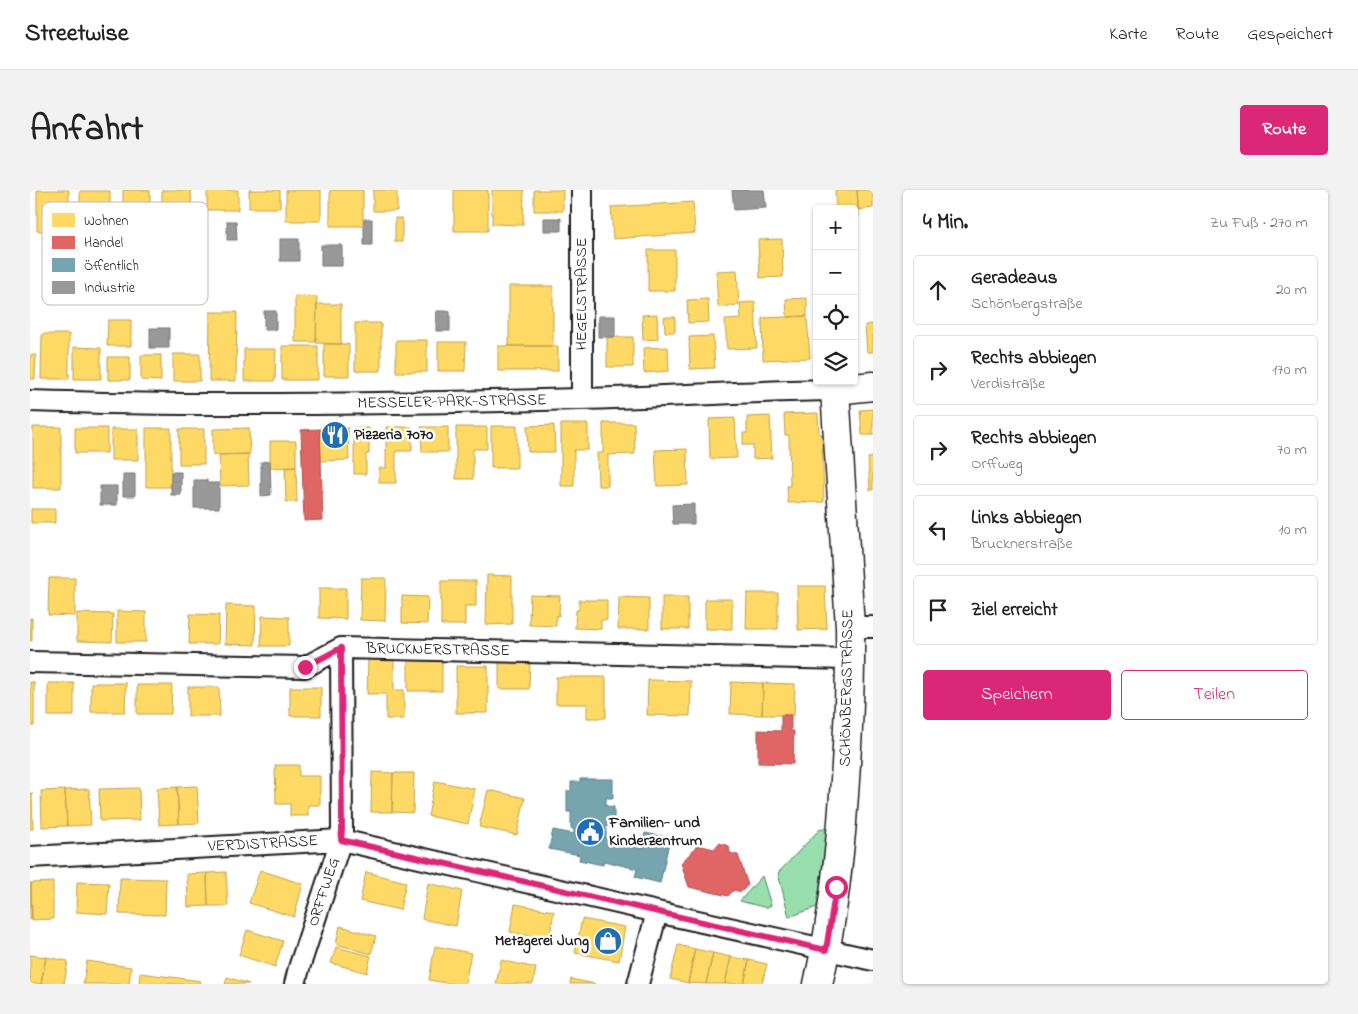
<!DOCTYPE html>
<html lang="de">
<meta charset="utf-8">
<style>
:root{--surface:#fff;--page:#f2f2f2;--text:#222;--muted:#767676;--line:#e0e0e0;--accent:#db2777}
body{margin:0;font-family:"Indie Flower",sans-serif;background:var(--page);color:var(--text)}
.controls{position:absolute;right:15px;top:15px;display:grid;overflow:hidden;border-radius:5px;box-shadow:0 1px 4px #0004}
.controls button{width:45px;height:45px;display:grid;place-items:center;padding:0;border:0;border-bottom:1px solid var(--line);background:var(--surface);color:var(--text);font:25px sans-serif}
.stop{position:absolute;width:15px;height:15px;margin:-11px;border:4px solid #db2777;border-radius:50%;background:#fff}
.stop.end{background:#db2777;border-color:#fff;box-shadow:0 1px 5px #0008}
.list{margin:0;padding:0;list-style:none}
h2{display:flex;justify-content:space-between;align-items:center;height:65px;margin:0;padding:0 20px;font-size:21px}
h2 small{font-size:16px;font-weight:400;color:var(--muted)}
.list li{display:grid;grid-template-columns:32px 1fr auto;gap:15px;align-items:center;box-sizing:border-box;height:70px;margin:0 10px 10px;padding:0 10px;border:1px solid var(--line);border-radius:5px}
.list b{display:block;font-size:19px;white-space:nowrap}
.list p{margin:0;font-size:16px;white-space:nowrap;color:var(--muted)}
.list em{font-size:16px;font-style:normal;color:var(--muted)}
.actions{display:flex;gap:10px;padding:15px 20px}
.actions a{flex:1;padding:11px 0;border:1px solid var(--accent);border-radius:5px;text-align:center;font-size:18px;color:var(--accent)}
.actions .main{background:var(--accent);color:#fff}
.icon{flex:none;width:28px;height:28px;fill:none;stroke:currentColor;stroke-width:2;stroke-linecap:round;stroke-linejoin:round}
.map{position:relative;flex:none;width:843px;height:794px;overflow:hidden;border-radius:5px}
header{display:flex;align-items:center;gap:30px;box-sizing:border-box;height:70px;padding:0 25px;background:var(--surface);border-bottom:1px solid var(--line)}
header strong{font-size:24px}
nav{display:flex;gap:28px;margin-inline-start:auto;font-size:18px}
.intro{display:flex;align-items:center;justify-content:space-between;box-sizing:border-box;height:120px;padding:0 30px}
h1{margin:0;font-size:35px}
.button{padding:12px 22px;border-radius:5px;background:var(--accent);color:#fff;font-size:18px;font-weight:700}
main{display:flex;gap:30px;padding:0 30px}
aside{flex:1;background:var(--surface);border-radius:5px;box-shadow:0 1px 4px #0004}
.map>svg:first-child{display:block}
.green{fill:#98dfad;stroke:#5a7e64}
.homes{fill:#ffd966;stroke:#bba050}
.shops{fill:#e06666;stroke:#a55050}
.public{fill:#76a5af;stroke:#5b7c83}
.industry{fill:#999;stroke:#747474}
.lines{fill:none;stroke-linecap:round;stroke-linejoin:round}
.street-casing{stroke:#1c1c1c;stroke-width:24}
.secondary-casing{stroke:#1c1c1c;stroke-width:31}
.street{stroke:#fff;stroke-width:20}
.secondary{stroke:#fff;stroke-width:28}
.route{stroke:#db2777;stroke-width:6}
.labels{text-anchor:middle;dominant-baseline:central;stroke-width:5;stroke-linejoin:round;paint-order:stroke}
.street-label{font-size:16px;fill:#1c1c1c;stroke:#fff}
.poi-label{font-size:16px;font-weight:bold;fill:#1c1c1c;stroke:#fff;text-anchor:start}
.key{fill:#fff;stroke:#bbb;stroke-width:1}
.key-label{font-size:14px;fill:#1c1c1c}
</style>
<header>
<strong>Streetwise</strong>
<nav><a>Karte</a><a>Route</a><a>Gespeichert</a></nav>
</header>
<div class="intro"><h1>Anfahrt</h1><a class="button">Route</a></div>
<main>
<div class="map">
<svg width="843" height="794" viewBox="0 0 843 794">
<rect width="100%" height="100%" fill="#fff"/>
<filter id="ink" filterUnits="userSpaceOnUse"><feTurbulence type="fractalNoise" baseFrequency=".02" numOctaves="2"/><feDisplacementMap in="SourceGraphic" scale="10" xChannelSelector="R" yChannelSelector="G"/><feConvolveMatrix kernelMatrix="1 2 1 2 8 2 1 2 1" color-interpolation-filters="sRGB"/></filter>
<g filter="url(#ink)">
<!-- green -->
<path class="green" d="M798 638 787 717 759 727 748 683 789 640Z
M732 686 741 715 737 718 710 711Z"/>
<!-- homes -->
<path class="homes" d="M7 0H39V41H7Z
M93 0H120V32H93Z
M132 0H161L162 33H132Z
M177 0H208V20H177Z
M219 0H250V18H219Z
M256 0H291V31H256Z
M300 0H333V36H300Z
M343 0H367V21H343Z
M424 0H458V41H424Z
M462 0H494L493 35 462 34Z
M504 0H533V21H504Z
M805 0H827L829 26H824V19H806Z
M827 0H843V18L828 20Z
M50 1H80V48H50Z
M663 12 665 43 583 49 581 17Z
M365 28H372V52H365Z
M752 49 753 87 730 88 728 50Z
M618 60H645V101H618Z
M707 80 709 115 688 117 686 81Z
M479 96H523V156H479Z
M265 106 287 107 286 152H265Z
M777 108V126L757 127 756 109Z
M678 109 679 132 658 133 657 110Z
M725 112 727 158 697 159 695 130 711 129 710 113Z
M287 114H311V154L286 153Z
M180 122H207L206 191H179Z
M627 124 628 149 613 150 612 125Z
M777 126 780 168 733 170 732 128Z
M634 127H645V142H635Z
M78 130H101V156H77Z
M325 133H351V181H325Z
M843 134V162H837L835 135Z
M12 144H39V189H11Z
M683 146 685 178 660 179 659 147Z
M577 147H603V177H577Z
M366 150H397V182H366Z
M408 152H436L435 181H408Z
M294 154H319V186H294Z
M252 156H288V190H252Z
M468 156H528V181H468Z
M44 157 71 158V189H44Z
M638 157 639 181 614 183 613 158Z
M214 159H246L245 191H214Z
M143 164H170V191H143Z
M0 165H6L5 189H0Z
M111 165H131V191L111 190Z
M78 167H100V190H78Z
M843 219V245H832L830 220Z
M788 223 789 244H792L794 312 758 313 757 296H760L759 245H755L754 224Z
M740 226 742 268 723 269V255H713V243H717V227Z
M705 228 707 268 680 269 679 229Z
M573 233H604L605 264 578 265V296H568L567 263H573Z
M531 234H558V260H544V296H531Z
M524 235 525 262H498L497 236Z
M461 236H487V278H461Z
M3 237H31V298H3Z
M356 237H382V261H366V293H349V278H356Z
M391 237H418V262H392Z
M426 237H457V259H443V289H426Z
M45 238H77V263H45Z
M116 238H141V297H116Z
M219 238 220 264 183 265V239Z
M318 238 319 270 291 271 290 239Z
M324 238H339V264H336V284H324Z
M81 239H108V270H81Z
M149 239H174V274H149Z
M240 251H266V277L240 278Z
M657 259 658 295 627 296 625 260Z
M218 264 219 295 190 296 189 265Z
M843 267V300H840L838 268Z
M266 277 267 312H256L255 278Z
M1 319H25V333H1Z
M457 385 482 386V434L456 435Z
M19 388H45V426L18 425Z
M331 388H356L355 431 330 430Z
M411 391H446V416H435V435H411Z
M767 396H795L797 439 768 440Z
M289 398H316V429L289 428Z
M717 403H748V439H716Z
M500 405 530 406 529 426H526V436L499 435Z
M372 406 398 407 397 434 372 433Z
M589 407 619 408V439H588Z
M632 407H658V439H632Z
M675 409H702V439H675Z
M549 410H577V430H571V439L545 438 546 420H549Z
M196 415 226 416 225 455 195 454Z
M87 421 116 422V452H87Z
M47 423 83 424 82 452 47 451Z
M160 424 189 425 188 454H159Z
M232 426 259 427V456H231Z
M0 428H2V451H0Z
M338 468H364V500H374V529H356V504H337Z
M378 468 412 469V501H378Z
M469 470H500L499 499H469Z
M426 476H458V523H426Z
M526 487H576V528H557V514H526Z
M618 490 661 491 660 526 617 525Z
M0 492H4V536H0Z
M701 492 733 493 732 525 700 524Z
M18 493H44V526H18Z
M61 493H96L95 522H61Z
M733 493 765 494 764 525H732Z
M107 495H142L141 524H107Z
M158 497H189L190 526H158Z
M260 497H291V526H260Z
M245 575H269V586H290V615H278V626H260V614H246Z
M342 582 363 583 362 622H341Z
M363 583H384L383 623 362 622Z
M405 591 445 599 438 634 398 626Z
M167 596 169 633 149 634 147 597Z
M147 597 149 634 129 635 127 598Z
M109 598 110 630 70 631 69 599Z
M59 599 61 635 37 636 35 600Z
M35 600 37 636 12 637 11 601Z
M458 600 495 608 487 645 449 637Z
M0 603H2L3 639H0Z
M230 680 273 694 264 727 219 713Z
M196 682 198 716H178L177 683Z
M336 682 376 692 370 720 330 711Z
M177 683 178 716 158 717 157 684Z
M90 688 136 689 135 725 89 724Z
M23 692V729L2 730 1 693Z
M47 692 79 693 77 724 46 722Z
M0 693H1L2 730H0Z
M398 693 432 701 426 736 392 729Z
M485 714 524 721 519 750 480 742Z
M552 729 595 737 589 771 545 763Z
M310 736 346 746 341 764 306 754Z
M217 740 253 751 245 777 209 765Z
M648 755 665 759 658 793 640 789Z
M405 756 441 763 435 794H421L399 790Z
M306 757 341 766 337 783 301 773Z
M665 759 683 763 676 794 658 793Z
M683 763 701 767 695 794H676Z
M0 765 16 767 11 794H0Z
M16 767 38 771 34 794H11Z
M701 767 719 770 714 794H695Z
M471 770 506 778 503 794H466Z
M719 770 737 774 732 794H714Z
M57 771 101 777 99 794H53Z
M110 783 171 791 170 794H109Z
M197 787 219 794H195Z
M541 789 565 794H540Z"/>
<!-- shops -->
<path class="shops" d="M290 239 293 330 274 331 271 240Z
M751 525H761V541H764L763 574 728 573V540L751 541Z
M689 653 699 656 700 663 708 665 718 695 711 702 704 700 698 706 659 697 651 673 668 655 684 659Z"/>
<!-- public -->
<path class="public" d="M550 589H583V608H576V616L584 617V636H576V651L612 659 615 643 640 648 630 693 605 687 607 679 574 671 573 675 549 670 550 665 519 659 523 640 544 644V640L541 638V622H537V601H541V592H550Z"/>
<!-- industry -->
<path class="industry" d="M702 0H734L736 18 704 20Z
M514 28H531V41H514Z
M334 29H342V55H334Z
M197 31H206L207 50H197Z
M250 49H269V71H250Z
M291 55H312V76H291Z
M234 121H246V140H234Z
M406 121H420V141H406Z
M568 126H585V147H568Z
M120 138H139V158H120Z
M240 271 241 305 231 306V272Z
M141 282H151V305H141Z
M93 284H105V306H93Z
M164 290H177V293H189V318H164Z
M70 296H87V315H70Z
M664 314V334H643L642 315Z"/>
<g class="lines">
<defs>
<path id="street" d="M552 209V0
M0 211C183 217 367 214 550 209 635 207 720 201 805 200
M820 437H843
M0 472 275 477 311 458 820 469
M0 667 311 650 627 722 843 770
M265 794 269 778 311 650 312 641 311 458
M608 794 627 722"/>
<path id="secondary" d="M788 794C801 740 807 687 812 632 817 567 821 502 820 437L805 200 843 196"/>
</defs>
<!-- street casing -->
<use href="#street" class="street-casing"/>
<!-- secondary casing -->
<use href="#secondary" class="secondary-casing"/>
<!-- street -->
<use href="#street" class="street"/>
<!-- secondary -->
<use href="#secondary" class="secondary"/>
</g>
</g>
<g class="lines" filter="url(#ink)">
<!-- route -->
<path class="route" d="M275 477 311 458 312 641 311 650 796 760 806 697"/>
</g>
<!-- icons -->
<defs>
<symbol id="restaurant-disc" viewBox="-11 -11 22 22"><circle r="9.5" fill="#1f6fb2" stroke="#fff"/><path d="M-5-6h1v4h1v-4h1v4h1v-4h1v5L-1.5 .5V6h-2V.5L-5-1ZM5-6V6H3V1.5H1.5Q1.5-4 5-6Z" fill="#fff"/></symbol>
<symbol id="civic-disc" viewBox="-11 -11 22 22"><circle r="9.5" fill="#1f6fb2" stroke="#fff"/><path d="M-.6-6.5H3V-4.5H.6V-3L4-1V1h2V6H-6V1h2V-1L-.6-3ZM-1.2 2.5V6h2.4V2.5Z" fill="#fff"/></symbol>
<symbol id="shop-disc" viewBox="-11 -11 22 22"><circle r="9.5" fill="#1f6fb2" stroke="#fff"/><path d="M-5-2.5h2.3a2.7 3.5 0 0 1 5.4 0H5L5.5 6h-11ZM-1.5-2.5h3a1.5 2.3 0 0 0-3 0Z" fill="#fff"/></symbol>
</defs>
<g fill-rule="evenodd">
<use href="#restaurant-disc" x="289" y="229" width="32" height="32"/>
<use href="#civic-disc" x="544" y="626" width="32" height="32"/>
<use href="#shop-disc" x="562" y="735" width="32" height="32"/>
</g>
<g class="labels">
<!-- street labels -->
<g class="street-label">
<text transform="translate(552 104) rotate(-90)">HEGELSTRASSE</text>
<text transform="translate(422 212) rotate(-1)">MESSELER-PARK-STRASSE</text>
<text transform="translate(408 460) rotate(1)">BRUCKNERSTRASSE</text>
<text transform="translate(817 498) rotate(-89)">SCHÖNBERGSTRASSE</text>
<text transform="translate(233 654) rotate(-3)">VERDISTRASSE</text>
<text transform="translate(294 702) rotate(-72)">ORFFWEG</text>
</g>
<!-- poi labels -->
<g class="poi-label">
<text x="324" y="245">Pizzeria 7070</text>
<text x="579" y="633">Familien- und<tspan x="579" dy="18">Kinderzentrum</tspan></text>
<text x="559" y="751" text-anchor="end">Metzgerei Jung</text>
</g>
</g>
<!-- legend -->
<rect x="12" y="12" width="166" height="103" rx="8" class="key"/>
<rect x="22" y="23" width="23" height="14" fill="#ffd966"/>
<rect x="22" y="46" width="23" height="13" fill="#e06666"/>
<rect x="22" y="68" width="23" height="14" fill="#76a5af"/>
<rect x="22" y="91" width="23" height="13" fill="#999"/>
<g class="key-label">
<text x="54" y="35">Wohnen</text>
<text x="54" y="57">Handel</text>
<text x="54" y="80">Öffentlich</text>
<text x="54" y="102">Industrie</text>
</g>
</svg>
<div class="controls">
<button>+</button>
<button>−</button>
<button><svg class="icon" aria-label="locate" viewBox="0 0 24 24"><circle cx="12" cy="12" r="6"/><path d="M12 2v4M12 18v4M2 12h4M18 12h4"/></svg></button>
<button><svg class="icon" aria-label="layers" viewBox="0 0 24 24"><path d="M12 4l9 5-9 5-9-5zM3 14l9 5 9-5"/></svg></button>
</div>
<div class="stop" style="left:806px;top:697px"></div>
<div class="stop end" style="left:275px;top:477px"></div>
</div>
<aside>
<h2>4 Min.<small>Zu Fuß · 270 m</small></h2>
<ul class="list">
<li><svg class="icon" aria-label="ahead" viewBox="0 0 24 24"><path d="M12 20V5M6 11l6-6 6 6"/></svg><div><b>Geradeaus</b><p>Schönbergstraße</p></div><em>20 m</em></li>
<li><svg class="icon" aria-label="right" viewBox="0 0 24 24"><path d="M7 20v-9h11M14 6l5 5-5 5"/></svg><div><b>Rechts abbiegen</b><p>Verdistraße</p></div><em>170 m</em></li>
<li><svg class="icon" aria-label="right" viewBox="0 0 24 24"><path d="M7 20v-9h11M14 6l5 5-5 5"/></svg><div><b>Rechts abbiegen</b><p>Orffweg</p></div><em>70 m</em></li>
<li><svg class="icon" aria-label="left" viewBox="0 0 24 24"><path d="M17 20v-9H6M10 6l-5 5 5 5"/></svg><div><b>Links abbiegen</b><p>Brucknerstraße</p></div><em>10 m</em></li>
<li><svg class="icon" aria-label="arrive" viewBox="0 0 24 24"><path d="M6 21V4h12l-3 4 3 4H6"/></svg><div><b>Ziel erreicht</b></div></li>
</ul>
<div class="actions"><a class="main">Speichern</a><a>Teilen</a></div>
</aside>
</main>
